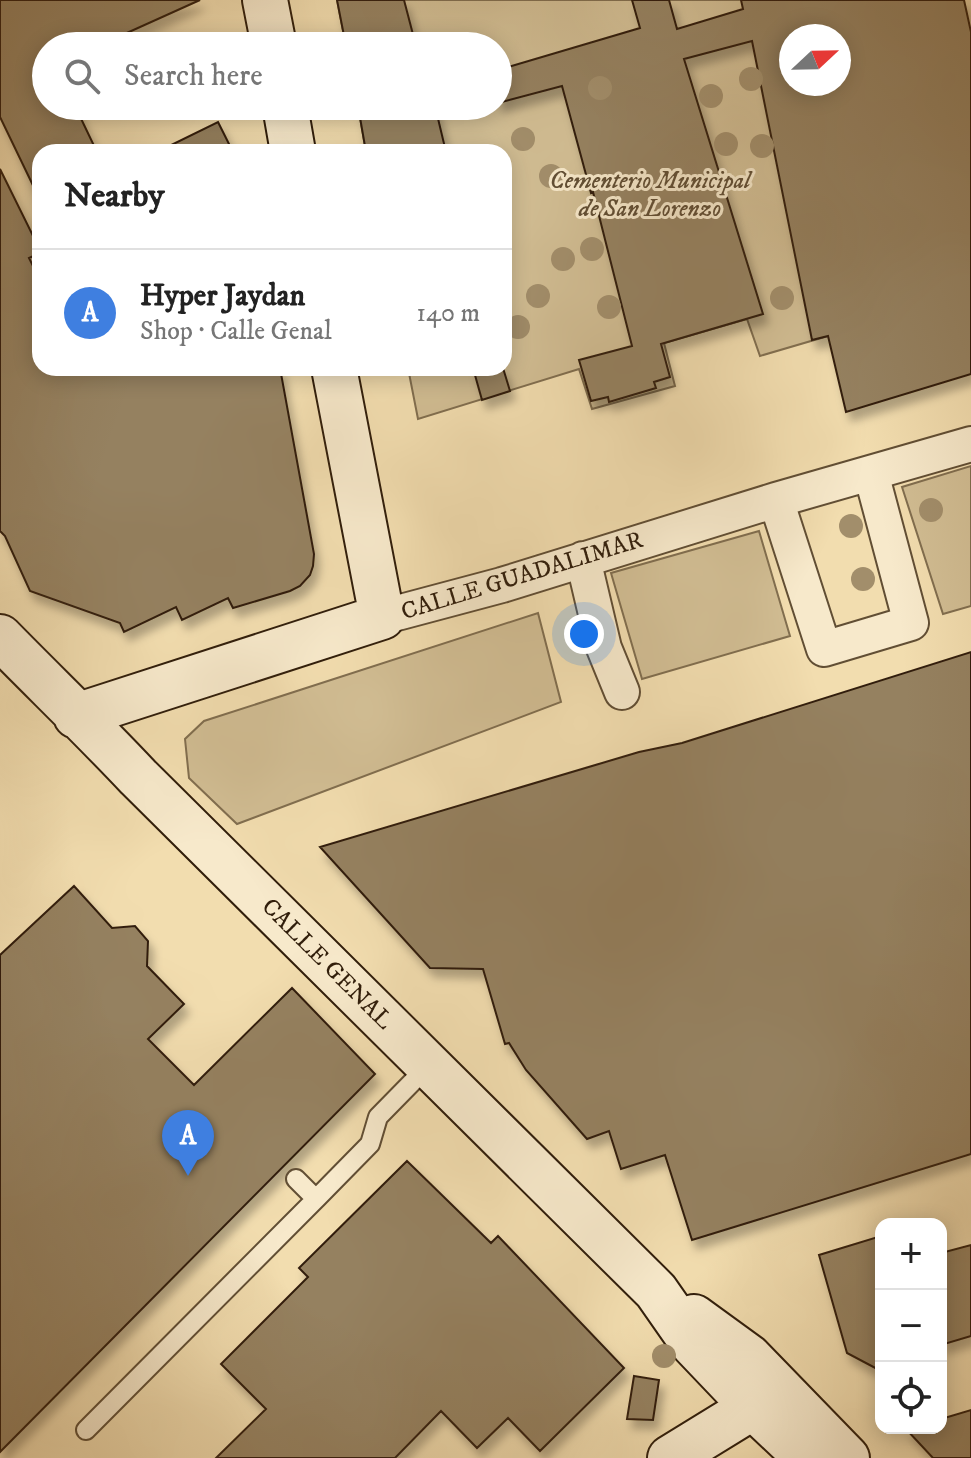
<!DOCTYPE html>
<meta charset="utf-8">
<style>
:root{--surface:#fff;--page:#f2f2f2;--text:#222;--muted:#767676;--line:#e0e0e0;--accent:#ea580c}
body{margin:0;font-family:"IM FELL DW Pica",serif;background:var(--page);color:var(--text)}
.controls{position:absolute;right:24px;bottom:24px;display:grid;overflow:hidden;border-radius:16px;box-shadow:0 4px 20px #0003}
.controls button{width:72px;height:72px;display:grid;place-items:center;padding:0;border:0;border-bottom:2px solid var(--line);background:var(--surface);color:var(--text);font:40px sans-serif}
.compass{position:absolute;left:779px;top:24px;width:72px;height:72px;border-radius:50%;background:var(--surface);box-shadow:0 4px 20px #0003;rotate:68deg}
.you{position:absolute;left:584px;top:634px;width:28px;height:28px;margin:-20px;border:6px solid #fff;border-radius:50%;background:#1a73e8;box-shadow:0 0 0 12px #1a73e833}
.badge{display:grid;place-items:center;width:52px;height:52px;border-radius:50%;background:var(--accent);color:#fff;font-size:26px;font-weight:700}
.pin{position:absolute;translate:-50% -66px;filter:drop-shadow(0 2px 4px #0008)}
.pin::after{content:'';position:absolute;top:42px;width:28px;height:24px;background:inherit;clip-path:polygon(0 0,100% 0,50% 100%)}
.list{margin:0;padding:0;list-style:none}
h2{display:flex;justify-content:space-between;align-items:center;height:104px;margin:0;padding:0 32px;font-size:34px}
h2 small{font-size:26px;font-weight:400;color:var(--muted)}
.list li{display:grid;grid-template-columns:52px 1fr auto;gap:24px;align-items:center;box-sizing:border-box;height:128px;padding:0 32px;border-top:2px solid var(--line)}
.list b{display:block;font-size:30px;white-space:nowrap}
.list p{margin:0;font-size:26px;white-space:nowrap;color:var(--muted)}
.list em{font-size:26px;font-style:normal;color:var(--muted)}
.icon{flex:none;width:44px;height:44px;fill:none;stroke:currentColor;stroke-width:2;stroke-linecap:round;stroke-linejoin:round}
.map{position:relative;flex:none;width:971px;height:1458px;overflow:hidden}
.search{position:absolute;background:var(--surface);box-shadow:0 4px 20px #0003;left:32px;top:32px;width:480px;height:88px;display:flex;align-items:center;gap:20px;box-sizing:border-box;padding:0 28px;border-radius:44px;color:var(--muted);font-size:30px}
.panel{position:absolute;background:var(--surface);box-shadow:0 4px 20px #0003;left:32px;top:144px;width:480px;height:232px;border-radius:24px}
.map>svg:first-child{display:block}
.green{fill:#d1bd93;stroke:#816e4f;stroke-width:2}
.building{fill:#958160;stroke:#311e0b;stroke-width:2;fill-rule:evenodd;filter:url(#shadow)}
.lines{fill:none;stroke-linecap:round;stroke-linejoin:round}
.lane-casing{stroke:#614e34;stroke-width:22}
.street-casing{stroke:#614e34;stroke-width:38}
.secondary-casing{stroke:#311e0b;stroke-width:48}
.lane{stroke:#f7e9cb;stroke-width:18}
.street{stroke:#f7e9cb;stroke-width:34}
.secondary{stroke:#f7e9cb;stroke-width:44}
.tree{fill:#a28e6b}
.labels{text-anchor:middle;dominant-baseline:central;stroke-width:6;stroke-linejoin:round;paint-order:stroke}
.park-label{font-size:24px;font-style:italic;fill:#614e34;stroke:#f7e9cb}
.street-label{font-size:24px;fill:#311e0b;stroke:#f7e9cb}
</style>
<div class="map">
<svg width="971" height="1458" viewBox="0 0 971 1458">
<defs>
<filter id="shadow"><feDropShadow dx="5" dy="9" stdDeviation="4" flood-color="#0004"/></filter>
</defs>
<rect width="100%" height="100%" fill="#f2ddaf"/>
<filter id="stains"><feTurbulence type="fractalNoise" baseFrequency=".0025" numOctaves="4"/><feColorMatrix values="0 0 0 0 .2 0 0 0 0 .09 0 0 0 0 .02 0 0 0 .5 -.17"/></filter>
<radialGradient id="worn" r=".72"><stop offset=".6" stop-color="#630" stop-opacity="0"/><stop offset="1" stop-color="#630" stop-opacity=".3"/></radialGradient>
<!-- green -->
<path class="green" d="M337 0H757L828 336 760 356 747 319 664 343 675 386 592 409 579 369 418 419 408 368H504V152H366L358 106H498V46H346Z
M971 466V606L943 614 902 487Z
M759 531 790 636 642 679 611 573Z
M538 613 561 702 237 824 189 778 185 739 204 721Z"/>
<!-- building -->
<path class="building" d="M0 0H200L98 46H46V106H75L97 152H40V200L0 117Z
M337 0H404L416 46H346Z
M632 0H669L677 29 743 9 741 0H964L971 32V374L846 412 828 336 812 340 752 41 684 59 763 314 661 344 670 377 654 382 656 388 609 402 608 397 591 401 579 360 632 346 593 192 591 193 562 86 498 103V70L640 28ZM791 36H839V84H791Z
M358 106H435L446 152H366Z
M218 122 233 152H157Z
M0 169 40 250V253L29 258 40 280V368H280L314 554 313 566 310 575 300 586 290 591 233 608 228 598 182 620 176 607 124 632 120 623 30 591 5 536 0 531Z
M473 368H503L510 391 482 400Z
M971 652V1154L692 1240 665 1155 621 1169 609 1131 587 1139 526 1070 509 1043 505 1044 483 969 430 968 320 847 639 752 682 743Z
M74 886 112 928 135 926 148 941 147 966 184 1004 148 1039 194 1085 292 988 375 1074 0 1452V955Z
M407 1161 491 1243 498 1236 624 1368 540 1451 508 1418 477 1448 441 1411 395 1458H216L266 1409 221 1364 308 1277 299 1268Z
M881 1236V1371L847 1353 819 1255Z
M971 1245V1336L941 1345V1253Z
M634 1376 659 1380 653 1420 627 1419Z
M971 1410V1458H933L905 1428H941V1419Z"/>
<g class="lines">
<defs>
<path id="lane" d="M296 1179 316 1199 370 1144 378 1117 429 1065
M86 1430 316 1199"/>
<path id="street" d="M776 500 824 649 911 623 871 473
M583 559 604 648 622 692
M382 617 502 585 776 500 971 444"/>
<path id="secondary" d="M265 0 274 46
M285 106 293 152
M0 637C46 684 93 729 138 777L656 1291 693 1344 753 1407 807 1458
M76 716 382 617 334 368
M694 1317 749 1357 847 1458
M670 1458 753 1407 776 1405 780 1409"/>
</defs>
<!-- lane casing -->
<use href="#lane" class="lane-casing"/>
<!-- street casing -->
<use href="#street" class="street-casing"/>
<!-- secondary casing -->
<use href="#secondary" class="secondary-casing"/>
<!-- lane -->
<use href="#lane" class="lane"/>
<!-- street -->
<use href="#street" class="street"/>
<!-- secondary -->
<use href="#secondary" class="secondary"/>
</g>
<!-- trees -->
<g class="tree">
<circle cx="751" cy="79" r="12"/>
<circle cx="600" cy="88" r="12"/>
<circle cx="711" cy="96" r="12"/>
<circle cx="523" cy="139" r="12"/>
<circle cx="726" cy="144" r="12"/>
<circle cx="762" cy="146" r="12"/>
<circle cx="551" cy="176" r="12"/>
<circle cx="592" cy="249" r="12"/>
<circle cx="563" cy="259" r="12"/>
<circle cx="538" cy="296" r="12"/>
<circle cx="782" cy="298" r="12"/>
<circle cx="609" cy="307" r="12"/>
<circle cx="518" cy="327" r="12"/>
<circle cx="931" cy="510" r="12"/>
<circle cx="851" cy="526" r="12"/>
<circle cx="863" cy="579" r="12"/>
<circle cx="664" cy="1356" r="12"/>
</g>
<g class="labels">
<!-- park labels -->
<g class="park-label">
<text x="650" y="181">Cementerio Municipal<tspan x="650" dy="28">de San Lorenzo</tspan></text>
</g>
<!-- street labels -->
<g class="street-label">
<text transform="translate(522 576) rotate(-17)">CALLE GUADALIMAR</text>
<text transform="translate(327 964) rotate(45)">CALLE GENAL</text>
</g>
</g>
<rect width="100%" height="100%" filter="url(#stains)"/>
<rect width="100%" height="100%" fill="url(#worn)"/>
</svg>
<div class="controls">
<button>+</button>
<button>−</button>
<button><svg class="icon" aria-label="locate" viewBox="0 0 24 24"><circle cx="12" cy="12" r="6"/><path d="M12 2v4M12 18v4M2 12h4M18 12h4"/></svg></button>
</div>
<svg class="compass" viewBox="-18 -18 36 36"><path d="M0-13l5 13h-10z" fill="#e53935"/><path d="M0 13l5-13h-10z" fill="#767676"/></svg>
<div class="you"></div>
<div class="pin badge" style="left:188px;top:1176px;background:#3f7fe0">A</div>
<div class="search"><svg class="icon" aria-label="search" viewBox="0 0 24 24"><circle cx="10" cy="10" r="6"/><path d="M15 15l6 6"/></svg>Search here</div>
<section class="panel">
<h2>Nearby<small></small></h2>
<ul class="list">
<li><span class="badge" style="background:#3f7fe0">A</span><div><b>Hyper Jaydan</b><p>Shop · Calle Genal</p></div><em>140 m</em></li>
</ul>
</section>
</div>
